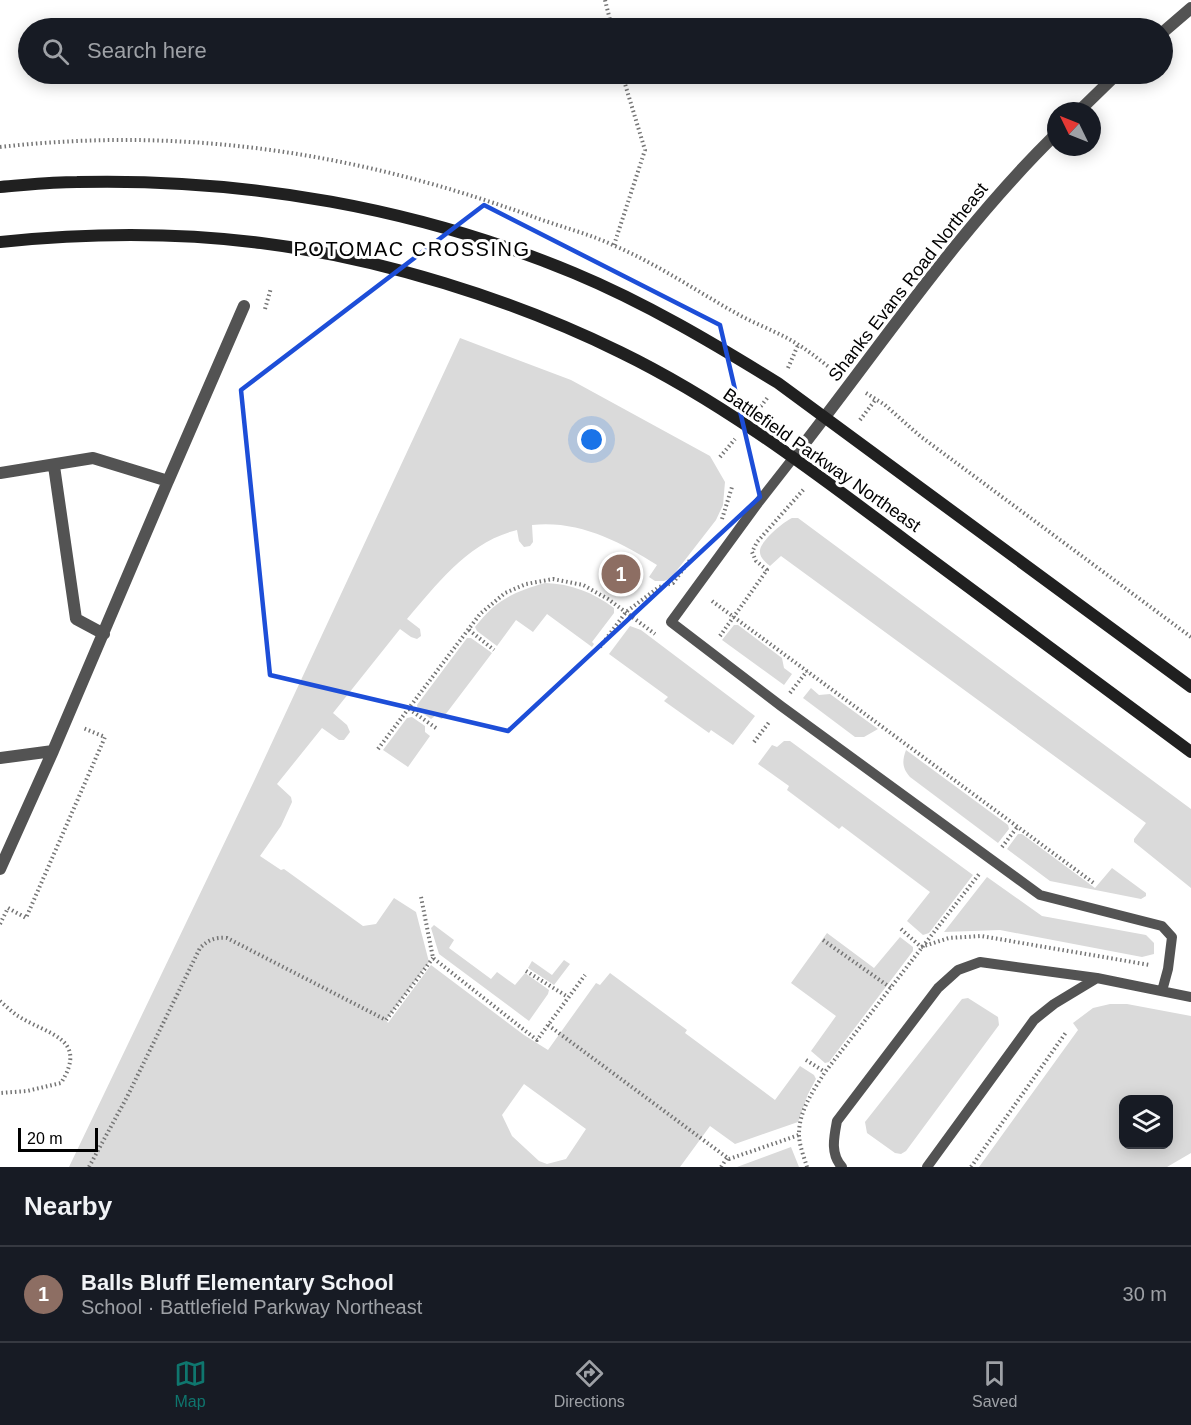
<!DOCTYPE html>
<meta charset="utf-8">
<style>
:root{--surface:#171b24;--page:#242831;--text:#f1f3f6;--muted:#9ea1a6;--line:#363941;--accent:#0f766e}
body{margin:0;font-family:Helvetica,sans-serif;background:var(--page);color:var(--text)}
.controls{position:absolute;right:18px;bottom:18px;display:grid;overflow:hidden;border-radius:12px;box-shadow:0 3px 15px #0003}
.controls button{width:54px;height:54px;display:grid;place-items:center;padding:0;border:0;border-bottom:2px solid var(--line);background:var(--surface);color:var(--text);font:30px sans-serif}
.compass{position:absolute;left:1047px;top:102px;width:54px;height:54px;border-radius:50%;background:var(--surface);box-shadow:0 3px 15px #0003;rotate:313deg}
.scale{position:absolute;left:18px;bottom:15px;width:80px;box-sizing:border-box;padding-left:6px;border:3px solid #000;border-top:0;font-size:16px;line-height:21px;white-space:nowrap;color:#000;-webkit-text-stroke:4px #fff;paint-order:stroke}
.you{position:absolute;left:592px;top:440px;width:21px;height:21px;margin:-15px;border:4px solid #fff;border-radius:50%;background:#1a73e8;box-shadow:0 0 0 9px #1a73e833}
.badge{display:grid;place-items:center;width:39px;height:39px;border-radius:50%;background:var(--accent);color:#fff;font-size:20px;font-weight:700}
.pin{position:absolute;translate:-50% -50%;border:3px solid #fff;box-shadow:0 2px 6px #0006}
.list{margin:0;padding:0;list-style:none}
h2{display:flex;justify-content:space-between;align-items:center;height:78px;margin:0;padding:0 24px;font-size:26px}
h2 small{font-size:20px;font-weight:400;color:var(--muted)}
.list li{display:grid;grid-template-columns:39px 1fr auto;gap:18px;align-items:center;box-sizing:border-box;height:96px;padding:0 24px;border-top:2px solid var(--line)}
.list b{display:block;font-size:22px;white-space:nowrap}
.list p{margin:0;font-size:20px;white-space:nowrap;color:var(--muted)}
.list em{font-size:20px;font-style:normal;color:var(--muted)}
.icon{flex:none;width:33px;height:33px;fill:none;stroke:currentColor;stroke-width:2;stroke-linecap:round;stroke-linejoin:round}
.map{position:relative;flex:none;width:1191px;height:1167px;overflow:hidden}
.search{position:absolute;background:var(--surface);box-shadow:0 3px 15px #0003;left:18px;right:18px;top:18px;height:66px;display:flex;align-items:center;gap:15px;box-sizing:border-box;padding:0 21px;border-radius:33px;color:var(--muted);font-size:22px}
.sheet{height:174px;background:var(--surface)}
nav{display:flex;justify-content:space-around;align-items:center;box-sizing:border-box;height:84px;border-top:2px solid var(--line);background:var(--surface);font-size:16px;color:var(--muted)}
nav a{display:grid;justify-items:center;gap:3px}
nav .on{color:var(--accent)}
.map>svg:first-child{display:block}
.green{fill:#dadada;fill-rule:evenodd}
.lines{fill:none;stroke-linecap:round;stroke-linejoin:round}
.path{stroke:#757575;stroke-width:4;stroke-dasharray:1.5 3;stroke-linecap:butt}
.lane{stroke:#535353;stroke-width:10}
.street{stroke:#535353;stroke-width:12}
.secondary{stroke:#202020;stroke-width:12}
.marked{fill:none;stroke:#1d4ed8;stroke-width:4.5;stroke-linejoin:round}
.labels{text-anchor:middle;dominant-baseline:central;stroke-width:6;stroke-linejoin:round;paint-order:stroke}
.street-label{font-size:18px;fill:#000;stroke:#fff}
.neighbourhood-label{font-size:20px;letter-spacing:1.5px;fill:#000;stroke:#fff}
</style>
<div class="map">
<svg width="1191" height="1167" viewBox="0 0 1191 1167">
<rect width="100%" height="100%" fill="#fff"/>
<!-- green -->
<path class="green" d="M460 338 571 380 710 456 725 482 723 505 716 520 671 578 664 581H655L649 577 657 565C619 541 578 520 532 525L533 542 530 546 524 547 519 541 517 530C468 542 438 583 407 619L420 629 421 636 417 639 411 637 400 629 333 713 347 725 350 732 344 740H339L322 728 277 784 291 797 292 802 281 826 260 856 281 870 284 869 363 926 376 924 394 898 416 912 429 962 386 1020 388 1023 431 965 524 1035 548 1050 596 983 600 985 610 973 687 1030 685 1033 775 1100 800 1066 814 1075 816 1079 808 1094 798 1122 735 1144 710 1126 680 1167H69L255 779ZM524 1084 586 1129 566 1159 547 1164 539 1161 512 1136 502 1115Z
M792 518H798L1191 809V888L1134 842V839L1146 823 781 556 770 566C765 562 759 557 760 550 761 541 783 522 792 518Z
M545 583C572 584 592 592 614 608V613L592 642 594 644 592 647 547 614 533 632 516 620 497 646 477 631 475 627C496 600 513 592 545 583Z
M734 625H738L782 658 784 668 792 674 784 685 722 640Z
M630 626 641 630 755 716 733 745 711 730 709 733 664 701 668 697 609 654Z
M467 638H471L492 653 442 719 435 716 431 719 418 710 417 705Z
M811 688 819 695 830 694 878 729 864 737H855L803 698Z
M412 717 425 726V732L430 736 408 767 383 750 407 718Z
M784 741H790L973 875 929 933 923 935 907 921 930 892 842 826 839 829 787 790 789 786 758 764 772 745 777 747Z
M906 750 1008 825 1009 829 998 843 910 777C902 768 902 761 906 750Z
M1018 834H1022L1095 888 1112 868 1146 893V896L1141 899 1050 881 1007 849Z
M987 877 1042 916 1146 935 1154 943V954L1142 957 1000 930 944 932Z
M434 925 454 940 449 948 491 979 497 972 515 985 525 973 549 990 548 994 529 1021 439 954 431 928Z
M827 933 874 968 900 937 913 947V951L829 1062 825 1063 811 1051 836 1016 791 983Z
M564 960 570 964 554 985 528 968 532 961 552 975Z
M968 998 998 1017 999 1025 906 1151 901 1154 895 1153 867 1133 865 1122 958 1004 962 999Z
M1110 1004H1127L1191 1016V1153L1167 1167H979L1078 1030 1073 1023 1093 1008ZM1124 1100H1168V1144H1124Z
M791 1147 799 1167H737Z"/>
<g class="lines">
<!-- path -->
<path class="path" d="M605 0 612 28
M0 147C188 126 358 153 534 217 561 227 590 234 615 246 657 264 695 290 734 312 751 322 770 329 787 338 804 347 820 360 835 372
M614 245 645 150 622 74
M265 309 271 288
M788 368 798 345
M866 393 885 405 920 436 1191 637
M758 410 768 397
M860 420 876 399
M720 457 735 439
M722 519 732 487
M712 601 1095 884
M469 630 494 650
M720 636 767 570 756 561 752 552 757 542 804 489
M600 647 626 612 659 587 673 583 690 560
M790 693 807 671
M409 709 436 728
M754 742 770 721
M378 749 480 614 505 593 526 584 553 579 583 585 608 599 655 634
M1002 847 1018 826
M421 897 433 958 537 1040 585 975
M0 924 8 908 26 918 105 737 83 728
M901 929 921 947 949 938 981 936 1150 965
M823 940 891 988
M526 971 568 997
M0 1001C6 1006 12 1012 18 1016 48 1035 89 1038 61 1083L27 1091 0 1093
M548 1025 729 1159 799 1135
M806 1060 825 1072
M89 1167 127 1097 200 948C208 940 215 937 227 938L386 1020 433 958
M721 1167 727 1158
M807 1167C804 1157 799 1145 799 1134 799 1111 813 1091 825 1072L980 873
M971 1167 1067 1031"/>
<!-- lane -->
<path class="lane" d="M794 457 758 503 671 622 781 706 1040 895 1162 926 1172 937 1168 969 1162 991
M842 1167C830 1154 834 1137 837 1121L938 988 958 970 980 962 1097 978 1191 997
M927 1167 1034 1020 1054 1004 1097 978"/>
<!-- street -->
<path class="street" d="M1162 33 1191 8
M1079 111 1117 74
M794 457C879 349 957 231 1056 134
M54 466 76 619 104 634
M0 473 93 458 168 481 244 306
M0 758 53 751 168 481
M0 869 53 751"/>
<!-- secondary -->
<path class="secondary" d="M0 187C26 185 51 182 77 182 247 178 418 208 574 273 646 303 713 343 778 383L1191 687
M0 242C87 233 174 232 261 243 380 258 512 299 620 352 723 402 814 472 905 540 1000 611 1096 681 1191 752"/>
</g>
<!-- marked area -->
<path class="marked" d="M484 205 720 325 760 497 508 731 270 675 241 390Z"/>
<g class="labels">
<!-- street labels -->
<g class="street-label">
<text transform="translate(908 282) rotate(-52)">Shanks Evans Road Northeast</text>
<text transform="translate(822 460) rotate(35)">Battlefield Parkway Northeast</text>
</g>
<!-- neighbourhood labels -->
<g class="neighbourhood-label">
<text x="412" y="249">POTOMAC CROSSING</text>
</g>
</g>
</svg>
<div class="controls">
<button><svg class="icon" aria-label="layers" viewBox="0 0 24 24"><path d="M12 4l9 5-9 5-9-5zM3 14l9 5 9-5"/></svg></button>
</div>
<svg class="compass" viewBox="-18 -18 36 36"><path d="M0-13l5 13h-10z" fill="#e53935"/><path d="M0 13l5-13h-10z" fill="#9ea1a6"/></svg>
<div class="scale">20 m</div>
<div class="you"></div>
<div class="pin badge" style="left:621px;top:574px;background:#8d6e63">1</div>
<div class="search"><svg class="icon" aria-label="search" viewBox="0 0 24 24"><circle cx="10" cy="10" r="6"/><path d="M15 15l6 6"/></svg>Search here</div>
</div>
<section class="sheet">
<h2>Nearby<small></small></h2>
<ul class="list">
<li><span class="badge" style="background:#8d6e63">1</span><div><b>Balls Bluff Elementary School</b><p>School · Battlefield Parkway Northeast</p></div><em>30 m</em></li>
</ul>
</section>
<nav>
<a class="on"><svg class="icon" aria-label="map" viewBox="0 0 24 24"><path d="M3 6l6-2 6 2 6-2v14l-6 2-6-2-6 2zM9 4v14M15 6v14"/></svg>Map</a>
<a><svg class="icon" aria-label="directions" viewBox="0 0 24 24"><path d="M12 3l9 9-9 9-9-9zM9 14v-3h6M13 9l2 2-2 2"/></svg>Directions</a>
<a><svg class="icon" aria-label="saved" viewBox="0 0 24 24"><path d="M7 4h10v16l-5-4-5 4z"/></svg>Saved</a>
</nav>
